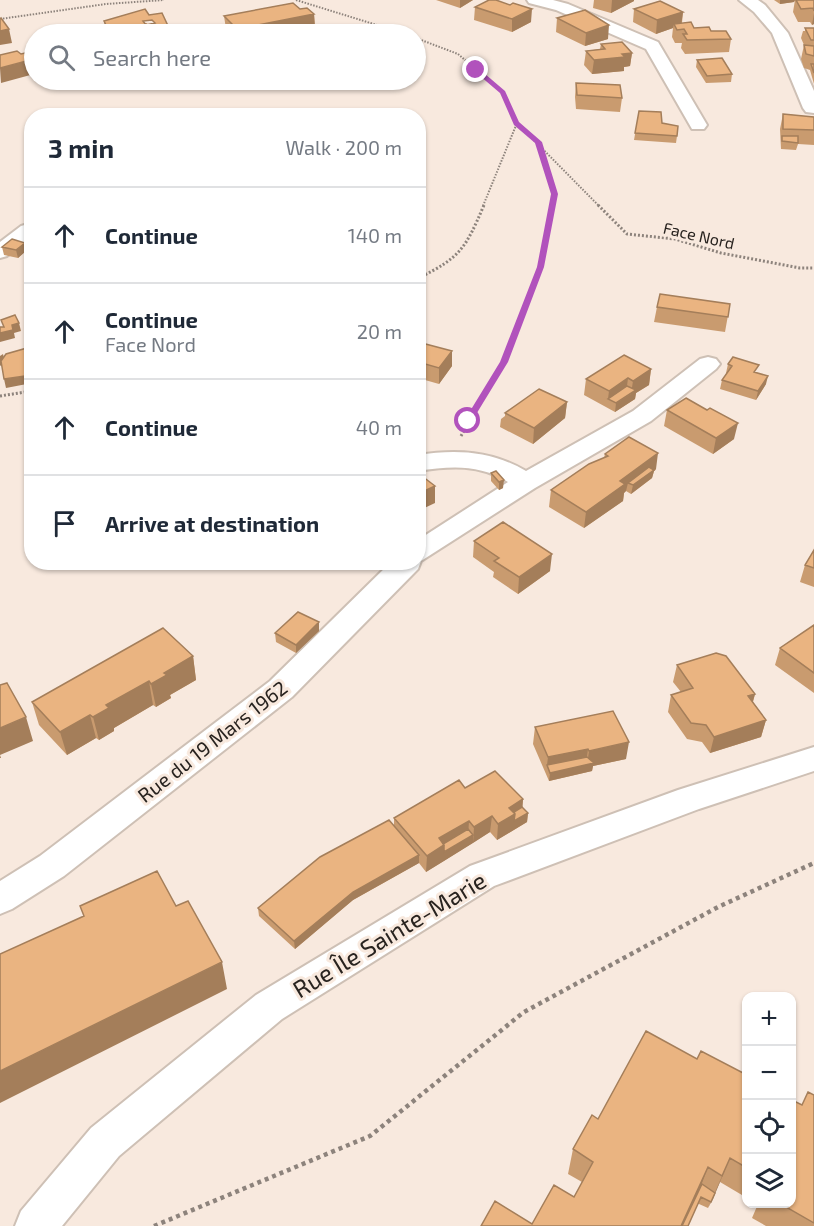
<!DOCTYPE html>
<meta charset="utf-8">
<style>
:root{--surface:#fff;--page:#f2f2f3;--text:#1f2937;--muted:#747a83;--line:#e0e1e3}
body{margin:0;font-family:"Exo 2",sans-serif;background:var(--page);color:var(--text)}
.controls{position:absolute;right:18px;bottom:18px;display:grid;overflow:hidden;border-radius:12px;box-shadow:0 2px 4px #0004}
.controls button{width:54px;height:54px;display:grid;place-items:center;padding:0;border:0;border-bottom:2px solid var(--line);background:var(--surface);color:var(--text);font:30px sans-serif}
.stop{position:absolute;width:18px;height:18px;margin:-14px;border:4px solid #b152bc;border-radius:50%;background:#fff}
.stop.end{background:#b152bc;border-color:#fff;box-shadow:0 2px 6px #0008}
.list{margin:0;padding:0;list-style:none}
h2{display:flex;justify-content:space-between;align-items:center;height:78px;margin:0;padding:0 24px;font-size:26px}
h2 small{font-size:20px;font-weight:400;color:var(--muted)}
.list li{display:grid;grid-template-columns:39px 1fr auto;gap:18px;align-items:center;box-sizing:border-box;height:96px;padding:0 24px;border-top:2px solid var(--line)}
.list b{display:block;font-size:22px;white-space:nowrap}
.list p{margin:0;font-size:20px;white-space:nowrap;color:var(--muted)}
.list em{font-size:20px;font-style:normal;color:var(--muted)}
.icon{flex:none;width:33px;height:33px;fill:none;stroke:currentColor;stroke-width:2;stroke-linecap:round;stroke-linejoin:round}
.map{position:relative;flex:none;width:814px;height:1226px;overflow:hidden}
.search{position:absolute;background:var(--surface);box-shadow:0 2px 4px #0004;left:24px;top:24px;width:402px;height:66px;display:flex;align-items:center;gap:15px;box-sizing:border-box;padding:0 21px;border-radius:33px;color:var(--muted);font-size:22px}
.panel{position:absolute;background:var(--surface);box-shadow:0 2px 4px #0004;left:24px;top:108px;width:402px;height:462px;border-radius:24px}
.map>svg:first-child{display:block}
.lines{fill:none;stroke-linecap:round;stroke-linejoin:round}
.minor-casing{stroke:#cec0b5;stroke-width:4}
.path-far2{stroke:#8d837c;stroke-width:2;stroke-dasharray:1.5 1.5;stroke-linecap:butt}
.path-far1{stroke:#8d837c;stroke-width:3;stroke-dasharray:2 2;stroke-linecap:butt}
.path{stroke:#8d837c;stroke-width:4.5;stroke-dasharray:4 4;stroke-linecap:butt}
.minor{fill:#fff;fill-rule:evenodd}
.wall{fill:#c99b6f;fill-rule:evenodd}
.shaded-wall{fill:#a47e5a}
.building{fill:#eab481;stroke:#a47e5a;stroke-width:1.5;fill-rule:evenodd}
.route{fill:#b152bc}
.labels{text-anchor:middle;dominant-baseline:central;stroke-width:6;stroke-linejoin:round;paint-order:stroke}
.far-street-label{font-size:16px;fill:#28231f;stroke:#f8e9de}
.street-label{font-size:20px;fill:#28231f;stroke:#f8e9de}
.near-street-label{font-size:24px;fill:#28231f;stroke:#f8e9de}
</style>
<div class="map">
<svg width="814" height="1226" viewBox="0 0 814 1226">
<rect width="100%" height="100%" fill="#f8e9de"/>
<g class="lines">
<defs>
<path id="minor" d="M527 0H553L568 4 658 42 707 125 704 129H692L646 49 556 10 529 3Z
M739 0H758L765 5 788 33 814 91V113L806 112 803 108 772 33 754 12Z
M28 224 32 225V237L7 256 0 258V242L21 226Z
M708 357 716 359 720 364 716 369 651 421 535 488 421 561 418 569 292 697 64 876 12 909 0 914V881L40 856 270 681 391 562H418V540L508 482C479 464 451 466 418 471V455C457 449 492 451 526 471L633 411 700 359Z
M814 747V771L699 809 494 886 282 1019 119 1156 62 1226H15L21 1211 91 1128 256 995 470 866 678 790Z"/>
</defs>
<!-- minor casing -->
<use href="#minor" class="minor-casing"/>
<!-- path-far2 -->
<path class="path-far2" d="M296 0 406 34
M0 19 106 4 164 0
M416 38 458 54 503 92 517 123 599 206
M540 148 555 194 553 206
M483 206 517 123"/>
<!-- path-far1 -->
<path class="path-far1" d="M598 205 627 234 675 239 721 253 800 268H814
M418 278C461 258 466 247 484 205
M0 396 32 391
M461 436 504 362 540 267 553 205"/>
<!-- path -->
<path class="path" d="M154 1226 370 1136 524 1012 718 907 814 863"/>
<!-- minor -->
<use href="#minor" class="minor"/>
</g>
<!-- wall -->
<path class="wall" d="M436 0H473L460 8Z
M594 0H634V1L611 13 593 8Z
M774 0H795L794 2 780 4Z
M795 0H814V24L812 25 810 22H798L793 12Z
M475 7 531 22 512 32 474 20Z
M300 9 314 14 315 28 278 34H231L226 29 224 16Z
M634 9 683 12 682 23 694 28 711 31 731 39 729 52 685 54 681 48 682 43H675L672 37 673 28 656 34 633 22Z
M149 15 170 34H106L104 21ZM152 20 155 23 148 25 147 23H144L143 21Z
M557 18 608 39 585 46 556 32Z
M805 28H814V84L810 70 804 68 801 59 804 45 801 38 803 31H805Z
M601 44 632 53 630 66 624 67V71L592 74 584 65 586 51 600 49Z
M697 60 732 74 731 82 706 83 696 67Z
M576 83 622 98 620 112 576 109 575 97Z
M639 111 662 123 677 136 676 143 634 140Z
M783 114 814 117V145L798 144 796 150 781 149 780 129Z
M32 225V237L28 236 26 228Z
M25 243 27 250 18 258 4 255 2 247Z
M730 304 725 332 654 322 657 307Z
M418 342 452 366 439 384 418 378Z
M728 364 757 373 766 384 756 400 720 389 722 380 727 373H726Z
M651 369 649 385 636 393 635 399 615 412 584 395 586 379Z
M567 402 565 418 533 444 500 427 501 419 505 416V413Z
M667 410 734 439 713 454 664 426Z
M605 454 656 469 654 471 652 478 631 494 626 491 624 493 623 501 584 528 549 507 551 490 604 458Z
M496 471 503 488 499 490 491 481V473Z
M474 541 550 571 518 594 493 577 494 572 473 557Z
M814 550V587L800 582 805 565Z
M319 622V631L296 653 276 642 275 633Z
M814 625V693L775 665 780 648Z
M193 656 196 680 170 695 171 698 156 707 153 705 114 728V731L99 740 96 738 67 755 39 725 32 702Z
M677 665 755 694 753 702 766 720 761 737 710 753 702 742 687 739 668 712 671 695 681 692 673 682Z
M535 727 626 759 593 766 592 771 549 781 533 744Z
M465 788 523 799 522 807 528 813 527 822 497 840 490 832 426 872 419 863 353 900 295 949 259 916 258 908 394 826V818Z
M697 1059 747 1075V1198L720 1182 708 1208 699 1204 532 1224 574 1197 582 1182 568 1174 573 1149 598 1119Z
M814 1095V1226H766L752 1218 758 1204 756 1203H792L802 1105Z"/>
<!-- shaded-wall -->
<path class="shaded-wall" d="M460 0H473L460 8Z
M612 0H634V1L611 13Z
M780 0H795L794 2 780 4Z
M532 9 531 22 512 32V19Z
M683 12 681 26 674 24 673 28 656 34 657 20Z
M814 13V24L812 25Z
M314 14 315 28 278 34H237V29Z
M134 25 135 34H109L108 29Z
M609 25 608 39 585 46 586 33Z
M169 28 170 34H143V32Z
M9 29 12 43 0 45V31Z
M632 53 630 66 624 67V71L592 74 594 60 622 54Z
M34 59V74L1 83 0 68Z
M25 243 27 250 18 258 16 250Z
M19 323 21 331 14 333 15 338 0 342V333L12 325Z
M452 351V366L439 384V368Z
M3 354 5 362 0 366V356Z
M651 369 649 385 636 393 635 399 615 412 616 403 631 394 633 381Z
M32 375V383L6 388 4 379Z
M768 376 766 384 756 400 758 391Z
M628 378 626 394 608 399 609 391Z
M567 402 565 418 533 444 534 428Z
M738 423 734 439 713 454 716 438Z
M658 453 656 469 654 471 652 478 631 494 633 485 628 483 626 491 624 493 623 501 584 528 586 512 620 481Z
M504 480 503 488 499 490V482Z
M435 486V503L418 511V494Z
M552 554 550 571 518 594 519 577Z
M231 562H245L231 568Z
M319 622V631L296 653V645Z
M193 656 196 680 170 695 171 698 156 707 151 684 164 673Z
M149 681 153 705 114 728V731L99 740 93 717 106 705Z
M755 694 750 711 748 696Z
M90 715 96 738 67 755 60 732Z
M26 717 33 741 0 755 1 758H0V728Z
M766 720 761 737 710 753 714 737Z
M629 742 626 759 593 766 592 771 549 781 550 773 547 765 548 757 588 749 586 765H587L589 751Z
M523 799 522 816 528 813 527 822 497 840 498 824 509 808Z
M492 816 490 832 473 843 474 827Z
M469 821 468 837 444 851V861L426 872 427 856 439 838Z
M473 835V843L444 861V852Z
M419 855V863L353 900 295 949 294 941 353 892Z
M222 962 227 989 0 1103V1071Z
M730 1158 720 1182 713 1199 708 1208Z
M708 1167 699 1191 683 1226H681Z"/>
<!-- building -->
<path class="building" d="M489 0H496L510 5 513 3 532 9 512 19 475 7Z
M796 0H814V11L813 8 801 9Z
M660 1 683 12 657 20 634 9Z
M293 3 300 9 307 8 314 14 237 29 224 16Z
M145 9 149 15 162 13 169 28 143 32 139 26 134 25 108 29 104 21ZM152 20 155 23 146 25 143 21Z
M585 10 609 25 586 33 557 18Z
M1 18 9 29 0 31V19Z
M691 22 694 28 709 27 711 31H726L731 39 687 40 683 34H687L684 29 677 30 674 24Z
M805 28H814V40H811Z
M622 42 632 53 622 54 625 57 594 60 586 51 605 49 601 44Z
M804 45 814 46V56L806 54Z
M17 51 21 54 34 51V59L0 68V55Z
M722 58 732 74 707 76 697 60Z
M811 64H814V73Z
M576 83 620 85 622 98 577 95Z
M639 111 661 112 662 123 678 126 677 136 635 133Z
M783 114 814 117V130L783 129Z
M782 136H798V143L782 141Z
M32 225V230L26 228Z
M12 239 25 243 16 250 2 247Z
M660 294 730 304 728 317 657 307Z
M15 315 19 323 12 325 13 330 0 333V327H4L1 320Z
M418 342 452 351 439 368 418 362Z
M27 348 32 360V375L4 379 1 361 6 354Z
M624 355 651 369 633 381 628 378 609 391 586 379Z
M733 357 759 365 754 372 768 376 758 391 722 380 732 366 728 364Z
M627 386 636 390 616 403 608 399Z
M539 389 567 402 534 428 505 413Z
M686 398 707 410 710 408 738 423 716 438 667 410Z
M629 437 658 453 620 481 625 484 586 512 551 490 589 464 608 456 605 454Z
M649 467 654 470 633 485 628 483Z
M496 471 504 480 499 482 491 473Z
M418 473 435 486 418 494Z
M503 522 552 554 519 577 494 561 499 558 474 541Z
M814 550V568L805 565Z
M298 612 319 622 296 645 275 633Z
M814 625V673L780 648Z
M163 628 193 656 164 673 167 675 151 684 149 681 106 705 109 708 93 717 90 715 60 732 32 702Z
M716 653 726 656 755 694 748 696 766 720 714 737 706 725 691 723 671 695 693 688 677 665Z
M7 683 26 717 0 728V685Z
M613 711 629 742 589 751 588 749 548 757 535 727Z
M587 757 594 763 550 773 547 765Z
M495 771 523 799 509 808 515 814 498 824 492 816 474 827 469 821 439 838 444 845 427 856 394 818 459 780 465 788Z
M522 807 528 813 514 821 515 814 514 812Z
M389 820 419 855 353 892 294 941 258 908 320 857Z
M468 829 473 835 444 852V845L443 844Z
M157 871 176 906 188 901 222 962 0 1071V954L84 916 80 906Z
M646 1031 697 1059 701 1051 747 1075V1168L730 1158 722 1176 708 1167 681 1226H481L495 1201 532 1224 554 1185 574 1197 593 1162 573 1149 592 1115 598 1119Z
M808 1092 814 1095V1223L779 1203H792V1100L802 1105Z
M702 1184 715 1193 711 1202 701 1197 688 1226H682Z"/>
<!-- route -->
<path class="route" d="M478 68 505 91 519 122 542 142 558 194 544 267 508 362 472 421 468 424 464 421 500 362 537 267 551 194 535 143 514 125 500 93 473 70Z"/>
<g class="labels">
<!-- far-street labels -->
<g class="far-street-label">
<text transform="translate(699 235) rotate(13)">Face Nord</text>
</g>
<!-- street labels -->
<g class="street-label">
<text transform="translate(212 741) rotate(-38)">Rue du 19 Mars 1962</text>
</g>
<!-- near-street labels -->
<g class="near-street-label">
<text transform="translate(389 934) rotate(-31)">Rue Île Sainte-Marie</text>
</g>
</g>
</svg>
<div class="controls">
<button>+</button>
<button>−</button>
<button><svg class="icon" aria-label="locate" viewBox="0 0 24 24"><circle cx="12" cy="12" r="6"/><path d="M12 2v4M12 18v4M2 12h4M18 12h4"/></svg></button>
<button><svg class="icon" aria-label="layers" viewBox="0 0 24 24"><path d="M12 4l9 5-9 5-9-5zM3 14l9 5 9-5"/></svg></button>
</div>
<div class="stop" style="left:468px;top:421px"></div>
<div class="stop end" style="left:476px;top:70px"></div>
<div class="search"><svg class="icon" aria-label="search" viewBox="0 0 24 24"><circle cx="10" cy="10" r="6"/><path d="M15 15l6 6"/></svg>Search here</div>
<section class="panel">
<h2>3 min<small>Walk · 200 m</small></h2>
<ul class="list">
<li><svg class="icon" aria-label="ahead" viewBox="0 0 24 24"><path d="M12 20V5M6 11l6-6 6 6"/></svg><div><b>Continue</b></div><em>140 m</em></li>
<li><svg class="icon" aria-label="ahead" viewBox="0 0 24 24"><path d="M12 20V5M6 11l6-6 6 6"/></svg><div><b>Continue</b><p>Face Nord</p></div><em>20 m</em></li>
<li><svg class="icon" aria-label="ahead" viewBox="0 0 24 24"><path d="M12 20V5M6 11l6-6 6 6"/></svg><div><b>Continue</b></div><em>40 m</em></li>
<li><svg class="icon" aria-label="arrive" viewBox="0 0 24 24"><path d="M6 21V4h12l-3 4 3 4H6"/></svg><div><b>Arrive at destination</b></div></li>
</ul>
</section>
</div>
